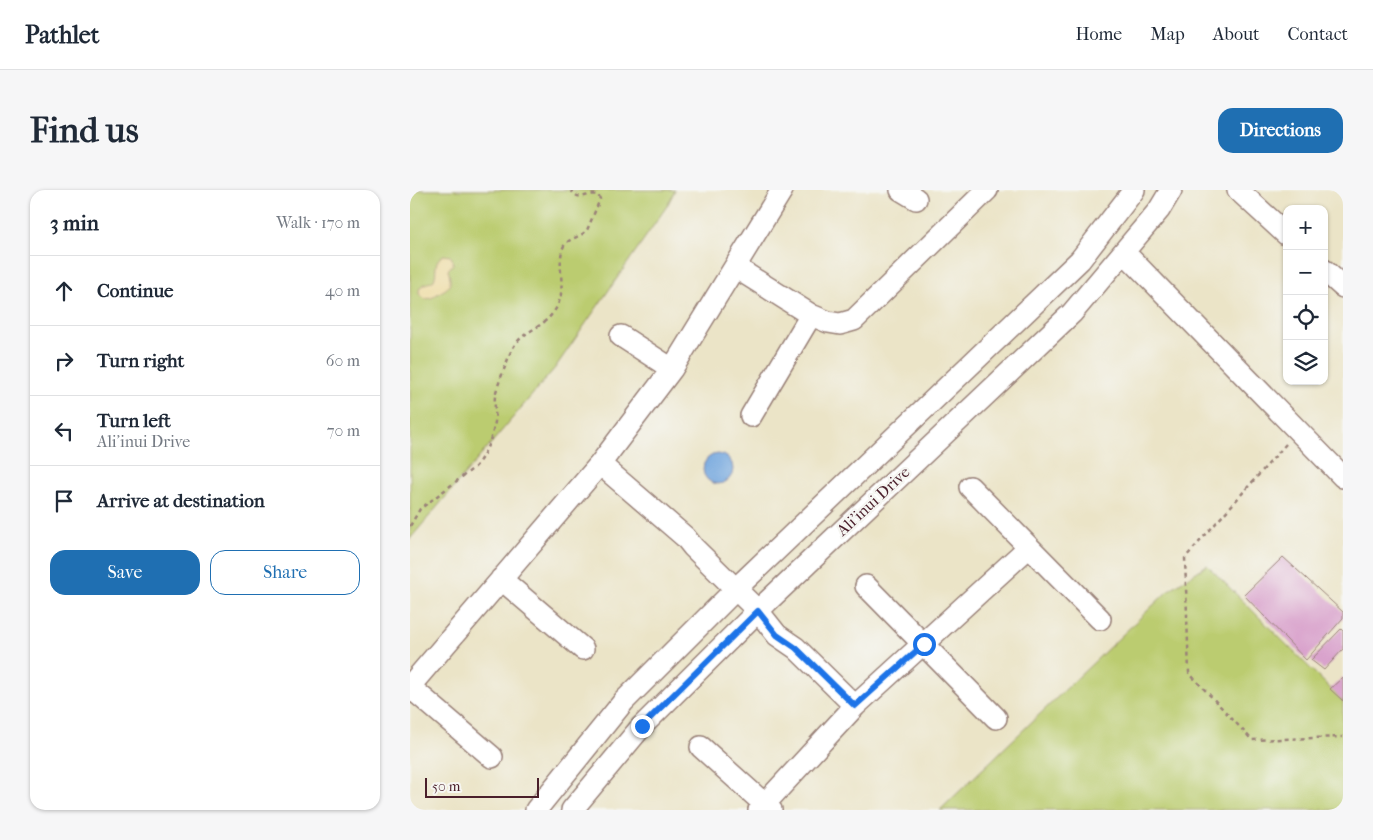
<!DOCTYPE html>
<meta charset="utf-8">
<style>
:root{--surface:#fff;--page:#f6f6f7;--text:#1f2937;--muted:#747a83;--line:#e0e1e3;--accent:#1f6fb2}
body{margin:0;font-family:"IM FELL French Canon",serif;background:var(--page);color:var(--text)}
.controls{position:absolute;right:15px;top:15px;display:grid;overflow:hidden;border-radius:10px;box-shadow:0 1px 4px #0004}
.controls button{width:45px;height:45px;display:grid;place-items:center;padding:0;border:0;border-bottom:1px solid var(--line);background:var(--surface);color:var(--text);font:25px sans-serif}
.scale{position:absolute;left:15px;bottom:12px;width:114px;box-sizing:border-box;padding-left:5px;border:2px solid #4a1f2b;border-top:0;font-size:14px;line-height:18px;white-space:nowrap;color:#4a1f2b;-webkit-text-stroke:4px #f6f6f2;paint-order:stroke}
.stop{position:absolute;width:15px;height:15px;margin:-11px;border:4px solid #1a73e8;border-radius:50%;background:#fff}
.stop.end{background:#1a73e8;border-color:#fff;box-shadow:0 1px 5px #0008}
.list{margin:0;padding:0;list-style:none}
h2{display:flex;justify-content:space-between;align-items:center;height:65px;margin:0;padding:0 20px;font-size:21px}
h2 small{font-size:16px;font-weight:400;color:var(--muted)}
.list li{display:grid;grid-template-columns:32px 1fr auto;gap:15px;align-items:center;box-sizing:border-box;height:70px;padding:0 20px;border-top:1px solid var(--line)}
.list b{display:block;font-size:19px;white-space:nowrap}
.list p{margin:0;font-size:16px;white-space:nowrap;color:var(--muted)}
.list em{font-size:16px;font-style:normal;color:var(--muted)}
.actions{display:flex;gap:10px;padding:15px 20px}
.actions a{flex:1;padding:11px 0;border:1px solid var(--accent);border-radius:15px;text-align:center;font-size:18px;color:var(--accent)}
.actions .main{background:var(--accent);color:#fff}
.icon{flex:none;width:28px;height:28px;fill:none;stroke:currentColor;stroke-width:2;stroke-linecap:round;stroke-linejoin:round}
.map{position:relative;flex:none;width:933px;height:620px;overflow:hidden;border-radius:15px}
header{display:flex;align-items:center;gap:30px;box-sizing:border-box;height:70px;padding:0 25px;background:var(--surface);border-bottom:1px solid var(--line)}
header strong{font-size:24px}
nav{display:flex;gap:28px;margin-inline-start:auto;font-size:18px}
.intro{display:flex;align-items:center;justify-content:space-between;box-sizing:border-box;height:120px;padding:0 30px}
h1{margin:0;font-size:35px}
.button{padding:12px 22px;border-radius:15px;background:var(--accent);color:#fff;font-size:18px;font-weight:700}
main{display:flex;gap:30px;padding:0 30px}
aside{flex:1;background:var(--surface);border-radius:15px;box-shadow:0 1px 4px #0004}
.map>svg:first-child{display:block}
.green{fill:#bbcc6f;stroke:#82764d}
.sand{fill:#eeda9e;stroke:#9c7c64}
.water{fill:#72a6de;stroke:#5e6284}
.building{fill:#d9a2cc}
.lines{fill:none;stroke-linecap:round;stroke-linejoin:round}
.minor-casing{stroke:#9a8279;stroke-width:24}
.path{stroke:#9a8279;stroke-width:2.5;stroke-dasharray:4 4;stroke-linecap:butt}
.minor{stroke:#fff;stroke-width:21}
.route{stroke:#1a73e8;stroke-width:6}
.labels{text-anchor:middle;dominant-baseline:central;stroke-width:5;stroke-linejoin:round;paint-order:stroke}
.street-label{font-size:16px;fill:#4a1f2b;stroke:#f6f6f2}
</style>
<header>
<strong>Pathlet</strong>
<nav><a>Home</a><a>Map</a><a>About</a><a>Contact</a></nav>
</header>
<div class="intro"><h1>Find us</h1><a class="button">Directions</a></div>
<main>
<aside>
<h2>3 min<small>Walk · 170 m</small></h2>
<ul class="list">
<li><svg class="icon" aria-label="ahead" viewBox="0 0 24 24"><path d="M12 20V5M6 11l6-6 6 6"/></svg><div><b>Continue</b></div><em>40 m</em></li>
<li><svg class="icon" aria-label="right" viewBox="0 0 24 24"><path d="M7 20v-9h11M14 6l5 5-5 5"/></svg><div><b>Turn right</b></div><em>60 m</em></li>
<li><svg class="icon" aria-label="left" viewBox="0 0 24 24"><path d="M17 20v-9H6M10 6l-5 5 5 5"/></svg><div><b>Turn left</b><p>Ali'inui Drive</p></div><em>70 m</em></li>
<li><svg class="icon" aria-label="arrive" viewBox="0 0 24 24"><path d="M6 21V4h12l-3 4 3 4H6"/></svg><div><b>Arrive at destination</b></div></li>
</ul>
<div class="actions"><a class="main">Save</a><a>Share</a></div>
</aside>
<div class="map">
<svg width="933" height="620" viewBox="0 0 933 620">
<rect width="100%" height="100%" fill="#f6f6f2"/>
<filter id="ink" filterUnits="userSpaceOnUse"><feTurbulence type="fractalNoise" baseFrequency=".02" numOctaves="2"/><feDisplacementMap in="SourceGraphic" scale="10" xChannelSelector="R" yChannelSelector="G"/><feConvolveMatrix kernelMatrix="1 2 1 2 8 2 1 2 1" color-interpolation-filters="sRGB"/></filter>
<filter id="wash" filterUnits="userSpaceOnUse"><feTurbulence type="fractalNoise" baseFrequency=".0096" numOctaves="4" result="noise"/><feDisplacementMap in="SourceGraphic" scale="20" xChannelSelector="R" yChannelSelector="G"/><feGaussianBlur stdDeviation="1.12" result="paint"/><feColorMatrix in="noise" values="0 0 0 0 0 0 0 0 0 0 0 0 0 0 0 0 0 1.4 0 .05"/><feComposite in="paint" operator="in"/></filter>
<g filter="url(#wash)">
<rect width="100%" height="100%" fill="#ebe4c7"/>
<!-- green -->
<path class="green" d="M0 0H265L257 16 145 178 0 349Z
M797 375 933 511V620H530L759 400Z"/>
<!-- sand -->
<path class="sand" d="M34 65 40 66 42 68 43 74 38 80C45 101 33 98 22 108L15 109 9 104C8 93 17 95 24 90 28 81 22 71 34 65Z"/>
<!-- water -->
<path class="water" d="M293 279a15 15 0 1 1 30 0a15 15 0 1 1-30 0Z"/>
<g id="blocks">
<!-- building -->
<path class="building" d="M873 367 933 422V428L896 470 834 405Z
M931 439 933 441V459L914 480 901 470Z
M933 487V511L920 499Z"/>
</g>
</g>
<g filter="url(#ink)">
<use href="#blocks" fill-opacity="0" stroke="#9a8279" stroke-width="1"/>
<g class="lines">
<defs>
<path id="minor" d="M491 0 506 9
M828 0 877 45
M714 62 933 287
M325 77 401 125 418 132 430 134 444 130 577 0
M914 80 933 97
M211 146 262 179
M341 226 401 125
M190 274 275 347 283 357 348 421 367 445 386 458 445 516
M560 297 690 429
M91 389 173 459
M456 396 586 528
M0 496 190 274 262 179 372 0
M0 497 82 567
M291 557 361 620
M126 620 214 511 335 390 670 70 724 0
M162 620 232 536 358 411 662 123 749 20 761 0
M349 620 445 516 619 357"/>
</defs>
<!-- minor casing -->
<use href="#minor" class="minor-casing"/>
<!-- path -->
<path class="path" d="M876 254 775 368 779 483 842 550 933 547
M0 336 10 319 65 277C75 265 82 248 85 232 86 224 84 214 85 206 88 193 95 178 99 166 109 140 128 142 142 124 159 104 147 82 152 61 155 47 170 49 177 40 178 38 189 12 190 9L188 5C177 2 169 13 161 0"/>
<!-- minor -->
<use href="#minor" class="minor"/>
</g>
</g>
<g class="lines" filter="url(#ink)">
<!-- route -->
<path class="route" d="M232 536 348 421 367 445 386 458 445 516 514 454"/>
</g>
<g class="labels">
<!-- street labels -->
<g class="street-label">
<text transform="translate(463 311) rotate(-43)">Ali'inui Drive</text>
</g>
</g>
</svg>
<div class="controls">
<button>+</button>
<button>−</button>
<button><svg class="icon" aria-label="locate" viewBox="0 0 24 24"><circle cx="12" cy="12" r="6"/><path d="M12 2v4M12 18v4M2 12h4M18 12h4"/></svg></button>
<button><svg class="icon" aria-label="layers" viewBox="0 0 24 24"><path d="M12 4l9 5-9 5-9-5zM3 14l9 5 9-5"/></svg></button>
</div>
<div class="scale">50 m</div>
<div class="stop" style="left:514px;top:454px"></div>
<div class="stop end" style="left:232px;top:536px"></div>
</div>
</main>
